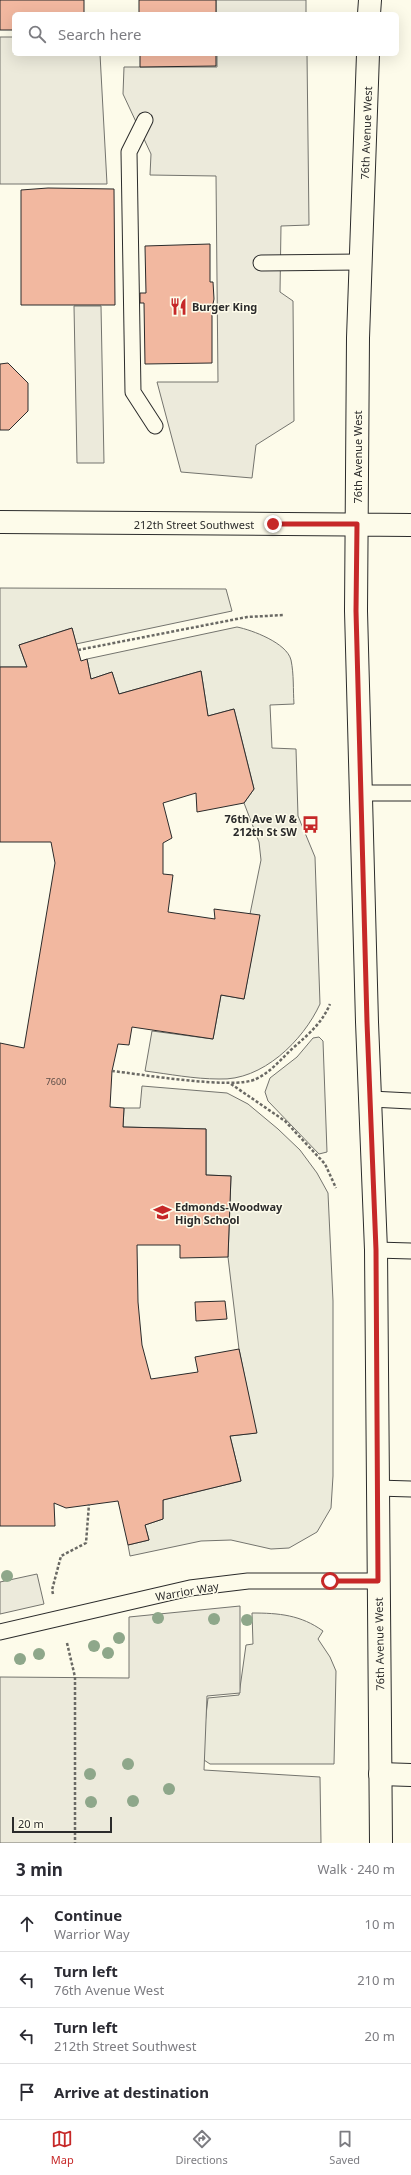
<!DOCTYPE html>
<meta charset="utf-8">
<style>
:root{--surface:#fff;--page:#f2f2f3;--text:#2b2b33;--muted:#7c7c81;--line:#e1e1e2;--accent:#c62828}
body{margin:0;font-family:"Noto Sans",sans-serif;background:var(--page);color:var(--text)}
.scale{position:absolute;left:12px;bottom:10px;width:100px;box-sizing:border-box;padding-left:4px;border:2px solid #2b2b2b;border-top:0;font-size:11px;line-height:14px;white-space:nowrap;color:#2b2b2b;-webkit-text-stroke:3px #fdfbea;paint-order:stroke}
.stop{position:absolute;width:12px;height:12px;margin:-9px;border:3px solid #c62828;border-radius:50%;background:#fff}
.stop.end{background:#c62828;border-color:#fff;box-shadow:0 1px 4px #0008}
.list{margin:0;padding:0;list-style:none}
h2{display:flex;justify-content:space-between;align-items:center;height:52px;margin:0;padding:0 16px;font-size:17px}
h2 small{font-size:13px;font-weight:400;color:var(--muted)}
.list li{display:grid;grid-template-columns:26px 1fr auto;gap:12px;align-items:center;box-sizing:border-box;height:56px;padding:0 16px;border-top:1px solid var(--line)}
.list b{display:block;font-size:15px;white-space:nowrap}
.list p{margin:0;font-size:13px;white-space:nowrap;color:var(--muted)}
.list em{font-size:13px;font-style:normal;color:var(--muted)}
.icon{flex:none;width:22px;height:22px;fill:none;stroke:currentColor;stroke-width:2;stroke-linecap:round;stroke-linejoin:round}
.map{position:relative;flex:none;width:411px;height:1843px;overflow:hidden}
.search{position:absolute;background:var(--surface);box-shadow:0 4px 16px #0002;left:12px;right:12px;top:12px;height:44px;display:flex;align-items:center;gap:10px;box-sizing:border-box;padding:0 14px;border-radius:6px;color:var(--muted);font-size:15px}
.sheet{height:276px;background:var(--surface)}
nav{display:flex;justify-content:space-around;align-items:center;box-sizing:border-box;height:56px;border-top:1px solid var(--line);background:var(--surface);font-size:11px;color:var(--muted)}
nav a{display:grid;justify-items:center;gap:2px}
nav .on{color:var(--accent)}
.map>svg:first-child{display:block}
.green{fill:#ecebdb;stroke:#74746e}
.parking{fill:#eceadb;stroke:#74746e}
.building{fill:#f2b8a0;stroke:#2b2b2b}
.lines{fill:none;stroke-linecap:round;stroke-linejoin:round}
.lane-casing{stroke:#2b2b2b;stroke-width:17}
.street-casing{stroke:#2b2b2b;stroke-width:24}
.secondary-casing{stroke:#2b2b2b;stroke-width:24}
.path{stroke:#6a6964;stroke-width:2.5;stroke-dasharray:3 2;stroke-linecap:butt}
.lane{stroke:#fdfbea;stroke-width:15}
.street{stroke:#fdfbea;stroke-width:22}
.secondary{stroke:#fdfbea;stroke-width:22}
.tree{fill:#8ea78a}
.route{stroke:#c62828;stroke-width:5}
.labels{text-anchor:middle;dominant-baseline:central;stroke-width:3;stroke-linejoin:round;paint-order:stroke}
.number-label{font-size:9px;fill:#5d4e48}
.street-label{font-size:11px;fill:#2b2b2b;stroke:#fdfbea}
.poi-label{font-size:11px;font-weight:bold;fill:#2b2b2b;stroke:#fdfbea;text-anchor:start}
</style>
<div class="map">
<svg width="411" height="1843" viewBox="0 0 411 1843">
<rect width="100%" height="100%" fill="#fdfbea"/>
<!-- green -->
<path class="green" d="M0 588 226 589 232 611 76 644 72 628 19 645 27 667H0Z
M237 627C252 630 287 643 291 660 294 674 293 690 294 704L270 705 272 748 296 749 298 816 315 857 320 1004C303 1041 262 1081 219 1079 194 1079 169 1074 145 1071L152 1031 213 1039 221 995 244 999 259 916 250 914 261 860 259 842 244 803 254 789 234 709 208 716 201 671 119 694 112 672 91 679 87 659Z
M319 1037 323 1041 327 1152 319 1154 268 1101 265 1092 270 1078 297 1057 313 1038Z
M142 1086 227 1093 248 1104 278 1129 300 1150 317 1173 328 1193 333 1301V1476L331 1508 317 1532 289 1548 271 1549 231 1540 201 1541 130 1556 128 1545 149 1540 145 1525 163 1519V1500L241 1481 230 1436 256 1433 239 1349 228 1257 231 1176 206 1175V1129L123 1127 124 1108H140Z
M252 1613C279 1613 301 1615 323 1631L318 1639 330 1657 336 1671 334 1764H210L201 1758 208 1698 239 1695 246 1645 253 1644Z"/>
<!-- parking -->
<path class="parking" d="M216 0H306V14H216Z
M0 37H14V54H100L107 184H0Z
M217 54H307L309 225 281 226 280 292 293 301 294 421 256 445 252 478 181 472 157 382H218L216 176 150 175 151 154 123 94 124 67H217Z
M74 306H101L104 463H77Z
M37 1574 44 1604 0 1614V1582Z
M240 1606V1693L207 1696 204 1770 320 1777 321 1843H0V1677L129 1678V1617Z"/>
<!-- building -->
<path class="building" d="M0 0H84V14H14V30H0Z
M139 0H216V14H139Z
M140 54H216V66L140 67Z
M48 188 114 189 115 305H21V190Z
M210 244V282H213L214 299 212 309V363L145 364 144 303H140V293H146L145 246Z
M8 363 28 383V411L9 430H0V364Z
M72 628 81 661 87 659 91 679 112 672 119 694 201 671 208 716 234 709 254 789 244 803 197 812 196 793 163 803 172 838 163 843V874L173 875 168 912 215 919 214 909 260 915 244 999 221 995 213 1039 132 1027 129 1045 118 1044 112 1071 110 1107 124 1108 123 1127 206 1129V1175L231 1176 228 1257 180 1258V1245H137L138 1302 142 1345 151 1379 198 1372 195 1357 239 1349 257 1433 230 1436 241 1481 163 1500V1519L145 1525 149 1540 128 1545 118 1501 66 1508 54 1503 55 1526H0V1043L24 1048 55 863 51 842H0V667H27L19 645Z
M225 1301 227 1319 196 1321 195 1302Z"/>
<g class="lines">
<defs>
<path id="lane" d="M145 120 129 152 133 392 155 426
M261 263 360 262
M361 793H411
M371 1099 411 1101
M376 1250 411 1251
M377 1488 411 1489
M0 1632 190 1588 248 1581H378"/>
<path id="street" d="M380 1774 411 1775"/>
<path id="secondary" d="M369 14 370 0
M368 54 358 338 356 611 367 1022 376 1250 381 1843
M0 522 411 525"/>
</defs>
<!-- lane casing -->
<use href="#lane" class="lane-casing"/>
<!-- street casing -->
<use href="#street" class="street-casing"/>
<!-- secondary casing -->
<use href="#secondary" class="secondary-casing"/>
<!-- path -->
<path class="path" d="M78 650 247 617 284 615
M112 1071C140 1074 234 1090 256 1079 271 1072 281 1059 293 1048 309 1034 322 1023 330 1004
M231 1084 285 1121 325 1164 336 1188
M53 1594 52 1590 61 1556 86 1543 89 1504
M67 1643 75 1677V1843"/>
<!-- lane -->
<use href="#lane" class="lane"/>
<!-- street -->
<use href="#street" class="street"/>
<!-- secondary -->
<use href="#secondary" class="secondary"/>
</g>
<!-- trees -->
<g class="tree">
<circle cx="7" cy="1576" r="6"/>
<circle cx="158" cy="1618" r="6"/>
<circle cx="214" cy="1619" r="6"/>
<circle cx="247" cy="1620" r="6"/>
<circle cx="119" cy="1638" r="6"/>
<circle cx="94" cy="1646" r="6"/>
<circle cx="108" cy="1653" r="6"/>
<circle cx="39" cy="1654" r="6"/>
<circle cx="20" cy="1659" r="6"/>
<circle cx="128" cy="1764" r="6"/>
<circle cx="90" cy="1774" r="6"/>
<circle cx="169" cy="1789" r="6"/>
<circle cx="133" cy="1801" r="6"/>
<circle cx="91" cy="1802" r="6"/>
</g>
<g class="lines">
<!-- route -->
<path class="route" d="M273 524H357L356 611 367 1022 376 1250 378 1581H330"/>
</g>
<!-- icons -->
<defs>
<symbol id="restaurant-bare" viewBox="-9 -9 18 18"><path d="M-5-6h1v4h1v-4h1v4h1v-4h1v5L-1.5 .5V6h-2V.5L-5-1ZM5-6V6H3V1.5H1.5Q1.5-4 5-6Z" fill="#c62828" stroke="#fdfbea" stroke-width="2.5" paint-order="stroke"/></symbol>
<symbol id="bus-bare" viewBox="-9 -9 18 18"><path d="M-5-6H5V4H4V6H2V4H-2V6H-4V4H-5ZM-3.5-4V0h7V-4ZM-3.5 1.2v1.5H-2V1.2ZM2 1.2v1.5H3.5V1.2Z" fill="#c62828" stroke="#fdfbea" stroke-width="2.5" paint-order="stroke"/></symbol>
<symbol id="school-bare" viewBox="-9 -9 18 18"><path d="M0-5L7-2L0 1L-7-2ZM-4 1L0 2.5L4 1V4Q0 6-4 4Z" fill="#c62828" stroke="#fdfbea" stroke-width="2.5" paint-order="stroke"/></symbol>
</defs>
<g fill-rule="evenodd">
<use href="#restaurant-bare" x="166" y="294" width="25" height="25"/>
<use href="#bus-bare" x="298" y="812" width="25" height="25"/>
<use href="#school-bare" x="150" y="1200" width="25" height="25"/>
</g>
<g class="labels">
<!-- number labels -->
<g class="number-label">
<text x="56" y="1081">7600</text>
</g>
<!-- street labels -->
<g class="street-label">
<text transform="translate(366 133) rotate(-88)">76th Avenue West</text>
<text transform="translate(357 457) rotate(-90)">76th Avenue West</text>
<text x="194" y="524">212th Street Southwest</text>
<text transform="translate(187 1591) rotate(-10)">Warrior Way</text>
<text transform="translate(379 1644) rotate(-91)">76th Avenue West</text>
</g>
<!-- poi labels -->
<g class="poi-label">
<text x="192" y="306">Burger King</text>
<text x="297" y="818" text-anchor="end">76th Ave W &amp;<tspan x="297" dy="13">212th St SW</tspan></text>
<text x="175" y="1206">Edmonds-Woodway<tspan x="175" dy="13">High School</tspan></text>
</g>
</g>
</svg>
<div class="scale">20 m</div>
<div class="stop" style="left:330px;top:1581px"></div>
<div class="stop end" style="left:273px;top:524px"></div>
<div class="search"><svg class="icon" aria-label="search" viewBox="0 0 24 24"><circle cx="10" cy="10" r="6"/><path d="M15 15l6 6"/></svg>Search here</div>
</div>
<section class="sheet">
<h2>3 min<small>Walk · 240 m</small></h2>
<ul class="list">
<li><svg class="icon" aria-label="ahead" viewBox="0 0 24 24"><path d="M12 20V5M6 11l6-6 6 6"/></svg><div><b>Continue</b><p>Warrior Way</p></div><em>10 m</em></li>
<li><svg class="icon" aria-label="left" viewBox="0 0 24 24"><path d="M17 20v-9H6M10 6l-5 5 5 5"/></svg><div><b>Turn left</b><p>76th Avenue West</p></div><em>210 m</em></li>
<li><svg class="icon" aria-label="left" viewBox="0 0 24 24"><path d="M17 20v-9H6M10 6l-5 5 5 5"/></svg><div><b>Turn left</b><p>212th Street Southwest</p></div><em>20 m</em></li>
<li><svg class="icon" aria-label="arrive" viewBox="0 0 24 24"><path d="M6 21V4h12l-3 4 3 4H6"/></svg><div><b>Arrive at destination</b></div></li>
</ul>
</section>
<nav>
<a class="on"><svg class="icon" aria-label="map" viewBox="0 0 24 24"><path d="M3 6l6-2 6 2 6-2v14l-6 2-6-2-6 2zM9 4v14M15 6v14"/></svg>Map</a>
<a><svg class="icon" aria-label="directions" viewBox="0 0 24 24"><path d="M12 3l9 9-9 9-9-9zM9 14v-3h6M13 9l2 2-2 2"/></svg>Directions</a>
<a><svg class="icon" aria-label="saved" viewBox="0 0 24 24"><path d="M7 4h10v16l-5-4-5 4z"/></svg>Saved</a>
</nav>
